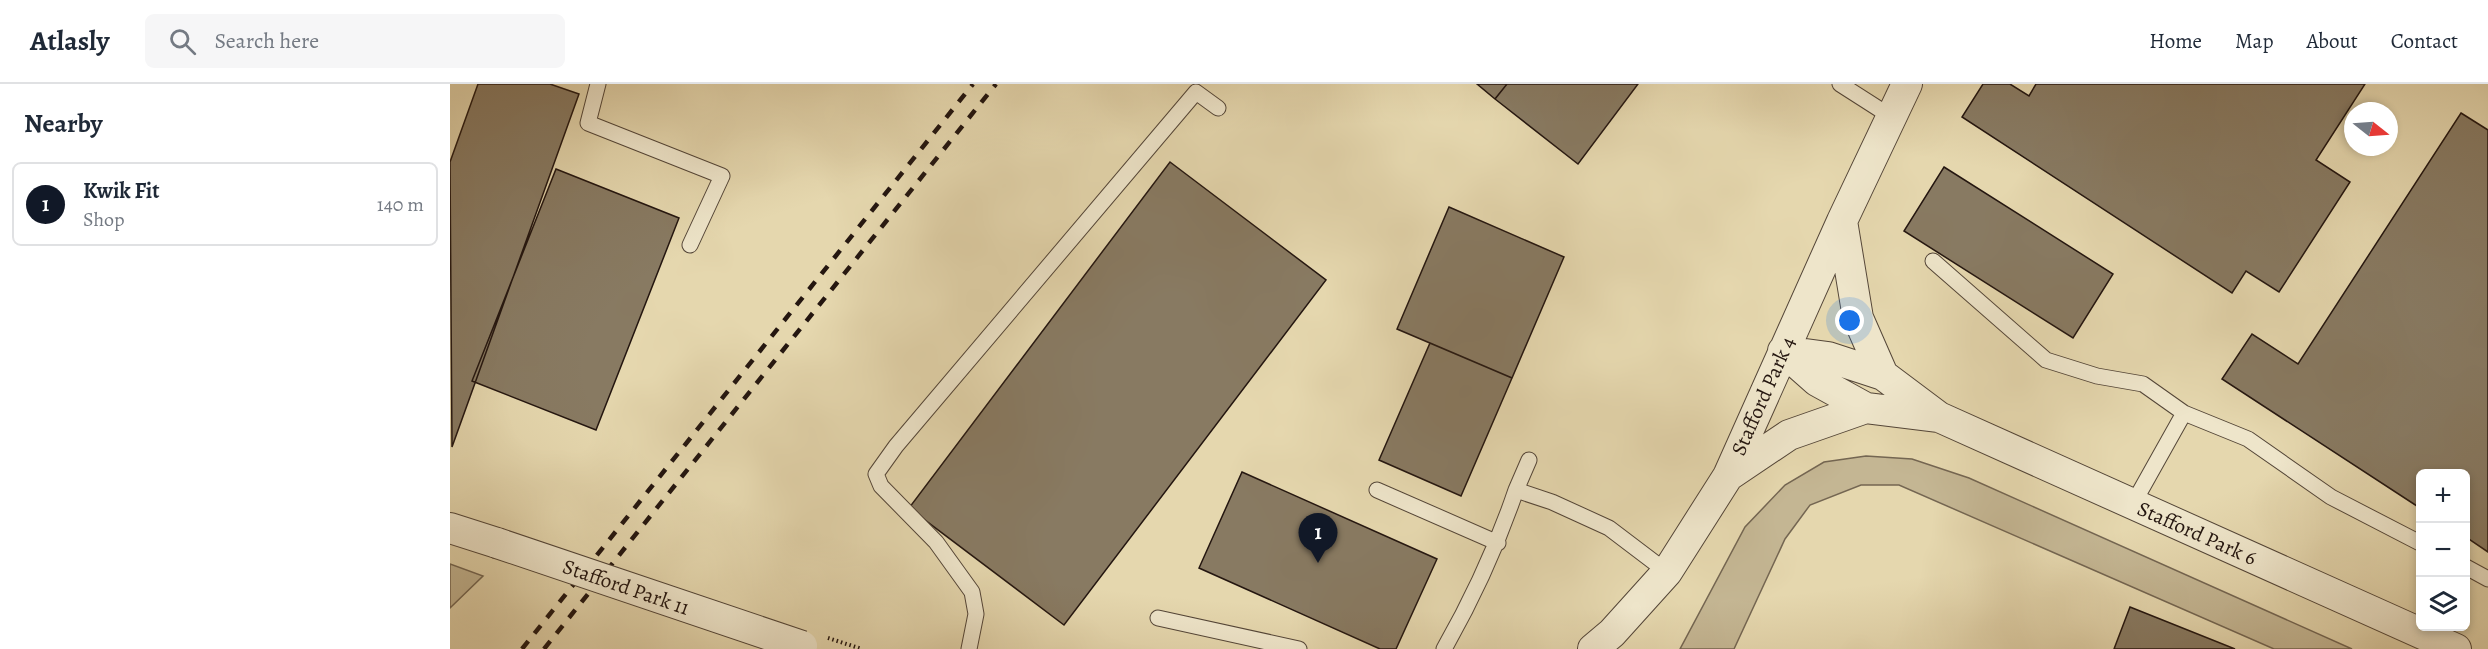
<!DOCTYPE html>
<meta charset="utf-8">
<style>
:root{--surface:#fff;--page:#f6f6f7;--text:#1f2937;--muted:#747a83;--line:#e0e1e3;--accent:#111827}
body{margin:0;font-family:Alegreya,serif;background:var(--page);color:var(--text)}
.controls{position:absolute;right:18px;bottom:18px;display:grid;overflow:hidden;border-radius:9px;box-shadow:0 3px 9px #0003}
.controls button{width:54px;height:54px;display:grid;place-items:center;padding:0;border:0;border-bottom:2px solid var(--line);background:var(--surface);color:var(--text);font:30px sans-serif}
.compass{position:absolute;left:1894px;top:18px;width:54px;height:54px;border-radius:50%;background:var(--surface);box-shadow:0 3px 9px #0003;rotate:107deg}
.you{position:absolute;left:1400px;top:237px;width:21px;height:21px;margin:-15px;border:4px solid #fff;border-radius:50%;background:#1a73e8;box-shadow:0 0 0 9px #1a73e833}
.badge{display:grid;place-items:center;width:39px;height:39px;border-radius:50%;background:var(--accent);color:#fff;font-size:20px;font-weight:700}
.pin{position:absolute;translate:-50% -50px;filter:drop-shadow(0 2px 3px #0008)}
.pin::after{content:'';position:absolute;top:32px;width:21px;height:18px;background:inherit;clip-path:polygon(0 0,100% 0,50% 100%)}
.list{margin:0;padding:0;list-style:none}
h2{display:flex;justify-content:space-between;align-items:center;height:78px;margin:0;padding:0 24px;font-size:26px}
h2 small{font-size:20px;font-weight:400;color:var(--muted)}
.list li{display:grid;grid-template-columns:39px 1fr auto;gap:18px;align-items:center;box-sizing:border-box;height:84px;margin:0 12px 12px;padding:0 12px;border:2px solid var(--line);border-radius:9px}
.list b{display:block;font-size:22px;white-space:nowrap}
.list p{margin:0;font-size:20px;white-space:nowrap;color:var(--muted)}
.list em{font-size:20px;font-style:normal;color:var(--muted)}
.icon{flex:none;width:33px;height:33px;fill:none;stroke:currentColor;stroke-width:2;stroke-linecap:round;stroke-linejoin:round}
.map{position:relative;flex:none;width:2038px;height:565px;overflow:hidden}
header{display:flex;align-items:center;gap:36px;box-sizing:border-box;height:84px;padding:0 30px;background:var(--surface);border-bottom:2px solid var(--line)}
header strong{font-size:28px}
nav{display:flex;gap:33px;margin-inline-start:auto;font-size:21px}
.search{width:420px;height:54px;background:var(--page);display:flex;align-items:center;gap:15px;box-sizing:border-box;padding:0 21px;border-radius:9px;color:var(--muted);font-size:22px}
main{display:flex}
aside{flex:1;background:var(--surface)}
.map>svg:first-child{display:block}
.green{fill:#c4b693;stroke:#746652;stroke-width:1.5}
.building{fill:#887a62;stroke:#241610;stroke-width:1.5}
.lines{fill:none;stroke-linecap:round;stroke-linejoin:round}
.service-casing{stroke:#544638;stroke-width:17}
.minor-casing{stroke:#544638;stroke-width:32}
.path{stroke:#241610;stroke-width:4;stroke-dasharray:1.5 3;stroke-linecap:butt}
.service{stroke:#eee5ca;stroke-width:15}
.minor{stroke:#eee5ca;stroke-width:30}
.rail{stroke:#241610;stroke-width:4.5;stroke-dasharray:10 10;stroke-linecap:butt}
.minor-bridge-casing{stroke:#544638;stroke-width:32;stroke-linecap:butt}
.minor-bridge{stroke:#eee5ca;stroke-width:30}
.labels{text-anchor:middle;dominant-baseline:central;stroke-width:5;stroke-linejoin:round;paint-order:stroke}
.street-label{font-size:21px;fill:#241610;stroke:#eee5ca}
</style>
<header>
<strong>Atlasly</strong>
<div class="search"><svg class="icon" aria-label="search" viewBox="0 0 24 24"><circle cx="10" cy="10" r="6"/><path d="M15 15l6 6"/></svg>Search here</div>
<nav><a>Home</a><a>Map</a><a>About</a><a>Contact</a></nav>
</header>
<main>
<aside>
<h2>Nearby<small></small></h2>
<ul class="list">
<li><span class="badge">1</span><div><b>Kwik Fit</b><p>Shop</p></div><em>140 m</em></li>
</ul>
</aside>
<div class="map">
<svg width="2038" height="565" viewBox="0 0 2038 565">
<rect width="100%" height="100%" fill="#e5d7ae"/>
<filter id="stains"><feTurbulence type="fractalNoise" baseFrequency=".00333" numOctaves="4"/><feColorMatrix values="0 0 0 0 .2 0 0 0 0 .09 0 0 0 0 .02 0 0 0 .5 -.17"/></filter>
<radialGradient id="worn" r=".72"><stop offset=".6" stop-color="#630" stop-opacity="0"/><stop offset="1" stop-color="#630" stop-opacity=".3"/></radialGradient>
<!-- green -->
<path class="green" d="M1416 372 1462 375 1519 394 1902 565H1824L1449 401H1411L1360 421 1335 455 1284 565H1230L1295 443 1335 401 1374 378Z
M0 480 33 492 0 524Z"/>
<!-- building -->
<path class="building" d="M28 0H100L129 10 2 363 0 78Z
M1027 0H1057L1045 15Z
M1057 0H1188L1128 80 1045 15Z
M1533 0H1560L1579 12 1586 0H1915L1866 76 1900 98 1829 208 1796 187 1782 209 1512 33Z
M2011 29 2038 46V468L2016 453V390H1970V424L1772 295 1802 250 1848 280Z
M720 78 876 196 614 541 459 424Z
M1494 83 1663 190 1623 254 1454 147Z
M106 85 229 134 146 346 22 297Z
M999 123 1114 173 1062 294 947 245Z
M980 259 1062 294 1011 412 929 376Z
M792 388 987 475 946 565H930L749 484Z
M1680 523 1785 565H1664Z"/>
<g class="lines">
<defs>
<path id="service" d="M148 0 138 39 272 92 240 161
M1390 0 1440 32
M1483 177 1596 276 1647 292 1693 300 1734 329 1798 355 1881 413 1970 459
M1079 376 1066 406 1102 418 1159 444 1217 488
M927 406 1048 459
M1683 420 1734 329
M2016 483 2038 495
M708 534 849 565
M519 565 526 530 522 508 486 458 431 402 426 390 446 362 746 8 768 24
M994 565C1023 514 1047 462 1066 406"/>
<path id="minor" d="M1392 137 1408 234 1433 291 1489 333 2006 565
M1333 267 1378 273 1433 291
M1333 267 1367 297 1416 324
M1278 392 1339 351 1416 324 1489 333
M0 444 47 459
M1143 565 1162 549 1217 488 1278 392 1392 137 1457 0"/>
</defs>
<!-- service casing -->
<use href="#service" class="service-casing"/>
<!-- minor casing -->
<use href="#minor" class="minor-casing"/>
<!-- path -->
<path class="path" d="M378 554 412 565"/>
<!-- service -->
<use href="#service" class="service"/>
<!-- minor -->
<use href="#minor" class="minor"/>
<!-- rail -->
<path class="rail" d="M72 565 523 0
M94 565 546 0"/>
<defs>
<path id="minor-bridge" d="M47 459 352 562"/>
</defs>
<!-- minor-bridge casing -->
<use href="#minor-bridge" class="minor-bridge-casing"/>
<!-- minor-bridge -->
<use href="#minor-bridge" class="minor-bridge"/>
</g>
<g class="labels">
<!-- street labels -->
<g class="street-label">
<text transform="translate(1313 312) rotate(-66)">Stafford Park 4</text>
<text transform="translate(1747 449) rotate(24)">Stafford Park 6</text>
<text transform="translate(176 503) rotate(19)">Stafford Park 11</text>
</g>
</g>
<rect width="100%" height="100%" filter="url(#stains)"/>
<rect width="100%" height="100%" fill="url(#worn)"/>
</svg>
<div class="controls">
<button>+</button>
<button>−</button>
<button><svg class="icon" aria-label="layers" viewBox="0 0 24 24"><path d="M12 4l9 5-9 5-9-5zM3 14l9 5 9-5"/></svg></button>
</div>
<svg class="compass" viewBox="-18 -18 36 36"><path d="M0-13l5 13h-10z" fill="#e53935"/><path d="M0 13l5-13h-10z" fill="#747a83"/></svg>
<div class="you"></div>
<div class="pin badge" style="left:868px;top:479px">1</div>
</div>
</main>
